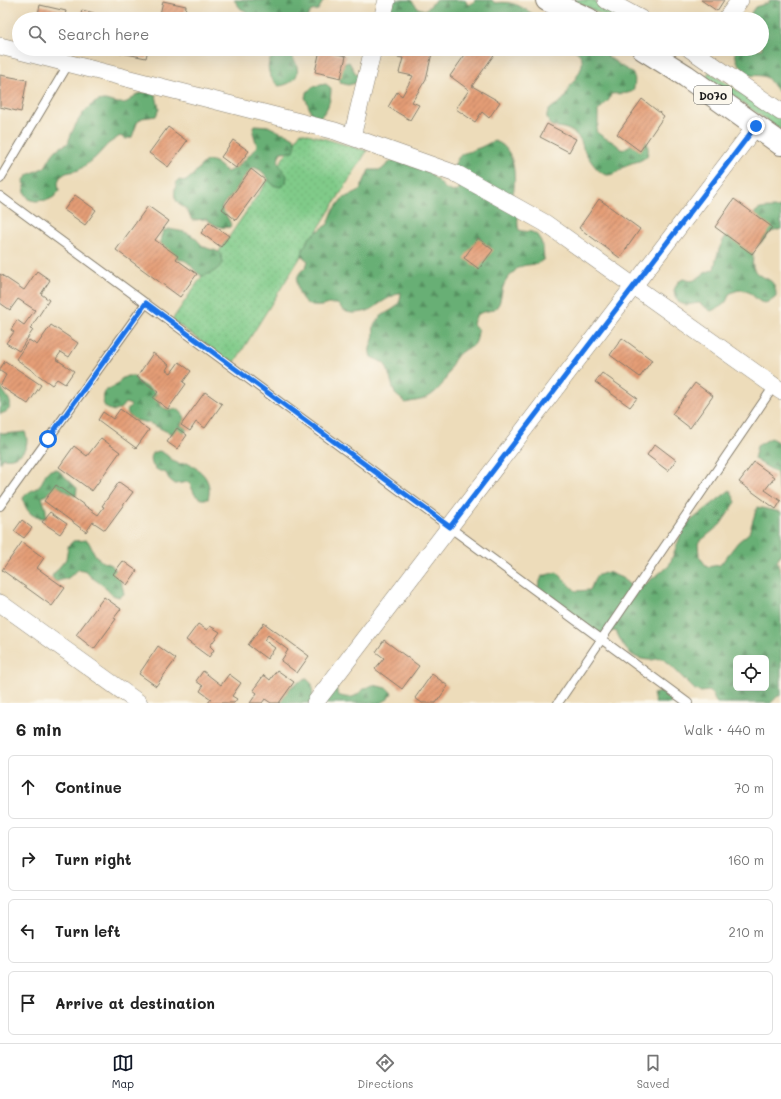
<!DOCTYPE html>
<meta charset="utf-8">
<style>
:root{--surface:#fff;--page:#f2f2f2;--text:#222;--muted:#767676;--line:#e0e0e0;--accent:#111827}
body{margin:0;font-family:Mali,sans-serif;background:var(--page);color:var(--text)}
.controls{position:absolute;right:12px;bottom:12px;display:grid;overflow:hidden;border-radius:6px;box-shadow:0 4px 16px #0002}
.controls button{width:36px;height:36px;display:grid;place-items:center;padding:0;border:0;border-bottom:1px solid var(--line);background:var(--surface);color:var(--text);font:20px sans-serif}
.stop{position:absolute;width:12px;height:12px;margin:-9px;border:3px solid #1a73e8;border-radius:50%;background:#fff}
.stop.end{background:#1a73e8;border-color:#fff;box-shadow:0 1px 4px #0008}
.list{margin:0;padding:0;list-style:none}
h2{display:flex;justify-content:space-between;align-items:center;height:52px;margin:0;padding:0 16px;font-size:17px}
h2 small{font-size:13px;font-weight:400;color:var(--muted)}
.list li{display:grid;grid-template-columns:26px 1fr auto;gap:12px;align-items:center;box-sizing:border-box;height:64px;margin:0 8px 8px;padding:0 8px;border:1px solid var(--line);border-radius:6px}
.list b{display:block;font-size:15px;white-space:nowrap}
.list em{font-size:13px;font-style:normal;color:var(--muted)}
.icon{flex:none;width:22px;height:22px;fill:none;stroke:currentColor;stroke-width:2;stroke-linecap:round;stroke-linejoin:round}
.map{position:relative;flex:none;width:781px;height:703px;overflow:hidden}
.search{position:absolute;background:var(--surface);box-shadow:0 4px 16px #0002;left:12px;right:12px;top:12px;height:44px;display:flex;align-items:center;gap:10px;box-sizing:border-box;padding:0 14px;border-radius:22px;color:var(--muted);font-size:15px}
.sheet{height:340px;background:var(--surface)}
nav{display:flex;justify-content:space-around;align-items:center;box-sizing:border-box;height:56px;border-top:1px solid var(--line);background:var(--surface);font-size:11px;color:var(--muted)}
nav a{display:grid;justify-items:center;gap:2px}
nav .on{color:var(--accent)}
.map>svg:first-child{display:block}
.grass{fill:url(#grass-dots);stroke:#4e7452}
.forest{fill:url(#forest-firs);stroke:#426648;fill-rule:evenodd}
.building{fill:url(#building-hatch)}
.lines{fill:none;stroke-linecap:round;stroke-linejoin:round}
.lane-casing{stroke:#847c6b;stroke-width:10}
.street-casing{stroke:#847c6b;stroke-width:18}
.primary-casing{stroke:#847c6b;stroke-width:24}
.lane{stroke:#fff;stroke-width:8}
.street{stroke:#fff;stroke-width:17}
.primary{stroke:#fff;stroke-width:22}
.route{stroke:#1a73e8;stroke-width:5}
.labels{text-anchor:middle;dominant-baseline:central;stroke-width:4;stroke-linejoin:round;paint-order:stroke}
.shield{fill:#fbf7ec;stroke:#5f5e5a;stroke-width:1}
.shield-label{font-size:11px;font-weight:bold;fill:#1c1c1c}
</style>
<div class="map">
<svg width="781" height="703" viewBox="0 0 781 703">
<defs>
<pattern id="grass-dots" width="8" height="8" patternUnits="userSpaceOnUse"><rect width="8" height="8" fill="#80cb89"/><path d="M2 2h.1M6 6h.1" fill="none" stroke="#6eae76" stroke-width="1.8" stroke-linecap="round"/></pattern>
<pattern id="forest-firs" width="22" height="20" patternUnits="userSpaceOnUse"><rect width="22" height="20" fill="#68af75"/><path d="M5 1l3.5 6h-7zM16 11l3.5 6h-7z" fill="#558e5f"/></pattern>
<pattern id="building-hatch" width="6" height="6" patternUnits="userSpaceOnUse"><rect width="6" height="6" fill="#e49d76"/><path d="M-1 1l2-2M0 6l6-6M5 7l2-2" fill="none" stroke="#b87f60"/></pattern>
</defs>
<rect width="100%" height="100%" fill="#fbf7ec"/>
<filter id="ink" filterUnits="userSpaceOnUse"><feTurbulence type="fractalNoise" baseFrequency=".025" numOctaves="2"/><feDisplacementMap in="SourceGraphic" scale="8" xChannelSelector="R" yChannelSelector="G"/><feConvolveMatrix kernelMatrix="1 2 1 2 8 2 1 2 1" color-interpolation-filters="sRGB"/></filter>
<filter id="wash" filterUnits="userSpaceOnUse"><feTurbulence type="fractalNoise" baseFrequency=".012" numOctaves="4" result="noise"/><feDisplacementMap in="SourceGraphic" scale="16" xChannelSelector="R" yChannelSelector="G"/><feGaussianBlur stdDeviation="0.9" result="paint"/><feColorMatrix in="noise" values="0 0 0 0 0 0 0 0 0 0 0 0 0 0 0 0 0 1.4 0 .05"/><feComposite in="paint" operator="in"/></filter>
<g filter="url(#wash)">
<rect width="100%" height="100%" fill="#eddcba"/>
<!-- grass -->
<path class="grass" d="M573 0H594L631 19H611Z
M709 72 781 119V130L708 79 707 75Z
M301 132 367 151 233 365 172 320Z"/>
<!-- forest -->
<path class="forest" d="M234 0H324L318 10 311 11 306 19H247L246 11 241 9Z
M386 0H411L418 8 425 10 430 6 435 0H465L468 5 474 2 475 0H492L495 3C515 0 522 8 538 17V19H385Z
M770 0H781V93C772 89 771 77 762 76 758 75 754 76 749 75 742 69 732 59 737 49H762V19H752L751 13 755 7 768 3Z
M280 49H293C292 51 291 53 291 56 292 58 294 59 295 61 302 76 293 84 279 86 272 81 265 70 270 60 271 57 277 54 279 51Z
M573 49H600C605 54 611 59 617 63 629 73 639 70 633 91 626 95 619 93 611 94L609 100 598 111V124L596 131C604 140 613 139 622 150L639 140H646C648 147 651 155 643 159 639 162 633 162 629 164 621 168 617 175 607 175 598 174 587 156 583 148 582 144 581 139 578 137 572 129 562 127 553 127 550 124 546 119 547 114 549 106 561 104 565 97 567 94 567 91 569 88 577 76 592 59 573 49Z
M349 62 356 74 360 76 356 83 348 85 341 83 339 77 343 64Z
M326 84 331 88C331 100 328 111 319 118L312 115 305 97C309 86 315 86 326 84Z
M148 92 156 95 159 109 156 116 142 118 137 123 132 137 126 139 120 136 108 144 95 158 79 170 66 173 60 177 58 183 59 191 54 197 48 200 35 201 29 199 25 193 24 180 28 175 45 167 52 155 56 150 68 143C72 129 87 99 105 100 111 101 117 104 123 103 130 102 131 98 136 95 140 93 144 93 148 92Z
M255 125 268 126 280 132 287 134 294 138 296 145 294 151 281 152C275 163 281 167 287 176L286 183 280 187 273 185C265 176 265 171 253 167L238 186 235 193 225 202 221 208C225 215 230 219 231 227 220 229 214 225 206 219L193 220C190 217 188 212 186 209 184 207 182 207 180 205 172 198 174 189 178 180L186 181C205 167 203 148 227 172 240 167 249 156 257 146L253 132Z
M494 141C513 145 516 172 514 188 514 191 512 194 512 197 512 203 517 209 518 215 518 221 517 224 519 230 524 232 528 231 532 232 543 236 543 249 544 259 534 268 528 262 518 268 517 268 514 272 514 272 505 281 503 284 501 296 500 299 500 303 498 305 492 316 478 305 473 324L478 330C477 353 467 344 457 356 452 362 450 369 447 376 444 384 435 394 426 398 420 401 412 401 406 403L395 394 387 368 384 363 371 357C368 348 371 347 373 339 375 334 372 328 375 324 383 308 401 314 401 292 395 295 388 298 382 302 376 306 371 311 363 312 358 313 350 314 345 311 341 309 341 305 336 304 331 303 326 305 321 306 306 308 299 298 297 284 296 276 300 271 306 267L308 261 302 256 303 249 310 237 328 224 333 211 342 199 360 190 369 170H381L391 161 397 160 429 172 446 189 453 192 459 190 460 184 454 166C461 150 463 155 476 149 483 147 488 143 494 141Z
M781 207V229L771 232 753 251C753 256 752 263 753 267 758 282 777 273 776 297 754 317 756 278 729 294 727 305 720 307 711 311L699 303 686 305 679 303 675 296 674 290 678 282 683 279C694 282 693 281 702 275 705 272 710 271 714 269 716 258 721 237 731 232 737 229 744 228 750 227 751 223 752 218 754 214 759 205 773 210 781 207Z
M169 229C177 231 187 231 194 237 197 239 200 244 203 246 214 253 220 246 223 263 218 270 211 274 202 276 190 270 191 257 175 260 164 251 157 245 163 231Z
M127 376H134C140 387 146 385 155 392 158 404 162 412 177 409 186 414 186 421 186 431L181 436 174 435 149 423 135 420 129 416 127 410 131 405 125 403 121 408 115 411C103 409 101 403 105 391L117 385 121 379Z
M0 385C3 394 22 408 0 414Z
M0 432 4 434 25 432C32 448 19 461 3 458L0 463Z
M771 438 781 444V493L778 487 777 473 754 459 757 446Z
M159 451C172 455 172 467 187 463 202 470 213 481 208 499H201L195 495 189 482 175 484 169 479 166 473C154 470 149 465 152 453Z
M57 469 77 488 76 496C69 494 65 489 58 487 52 489 48 495 42 497L46 510V518C33 519 25 511 23 498 28 491 33 491 39 486 47 477 42 470 57 469Z
M730 490 736 502 720 525 698 543 699 556 707 567 720 565 738 542 749 533 757 507 781 512V552L777 562 781 574V696H778L771 703H717C712 698 716 696 708 691L701 692 695 690 665 660C657 657 657 660 650 660 629 659 624 648 616 631L590 634 537 589 542 576 557 572 576 591 590 590 596 576 608 572 622 578 631 586 645 584 669 566 684 526ZM736 658H766V688H736Z
M87 540C92 546 93 554 99 559 103 563 107 563 111 565 117 568 123 587 124 594L119 597C106 594 110 589 101 584 95 579 90 578 86 571L79 569 68 578 55 582 52 576 66 559 68 546 73 541Z
M307 679 312 684 313 700 316 703H282C282 691 296 682 307 679Z
M373 685 387 688 392 693 388 699 381 703H319L336 688 338 695C359 703 356 689 373 685Z
M660 692 667 693 670 698 671 703H655L653 694Z"/>
<g id="blocks">
<!-- building -->
<path class="building" d="M701 0H724L717 11Z
M163 1 186 6 184 19H159Z
M40 5 66 11 64 19H37Z
M82 10 94 13 93 19H80Z
M117 49H148L146 58 117 52Z
M399 49H433L426 79 412 102 419 105 410 120 388 107 397 92 402 96 413 76 399 73 403 58 397 57Z
M469 49H498L472 86 500 102 489 118 482 112 475 122 456 109 469 90 450 76Z
M320 50 346 56 341 78 315 72Z
M0 75 27 80 21 112 0 107Z
M642 99 664 116 640 151 617 134Z
M547 124 576 139 569 152 540 137Z
M168 127 187 141 168 167 149 153Z
M233 140 249 151 236 168 221 157Z
M251 169 265 180 236 220 222 209Z
M75 195 96 210 85 225 64 210Z
M599 199 640 229 620 258 579 228Z
M734 199 772 227 752 254 715 227Z
M148 206 169 221 155 240 178 256 176 259 197 274 180 297 116 250Z
M209 222 229 236 221 247 201 233Z
M478 238 493 250 479 269 464 258Z
M37 271 50 280 41 294 49 300 30 329 33 330 19 351 6 343 14 332 11 330 17 320 24 325 35 310 18 299 10 310 0 303V274L24 290Z
M51 325 78 343 69 357 61 352 56 359 74 371 65 384 57 379 52 385 16 359 29 340 37 345Z
M622 338 652 360 640 377 610 355Z
M153 353 169 365 166 370 171 373 179 362 191 371 183 382 186 384 168 409 153 398 158 392 137 377Z
M5 361 41 385 28 404 0 386 6 375 0 371V369Z
M602 373 637 398 630 407 595 382Z
M695 383 713 396 690 428 672 414Z
M205 392 222 404 205 428 196 422 190 431 181 425Z
M120 409 149 430 136 448 98 420 103 412 113 419Z
M177 428 187 435 177 449 167 442Z
M101 438 120 452 92 491 59 467 74 446 87 456Z
M655 444 676 460 668 471 647 455Z
M754 462 775 477 765 490 781 501 776 509 739 482Z
M119 482 133 492 105 530 93 522 86 532 44 501 56 485 98 515 104 507 102 506Z
M50 512 67 524 60 534 42 522Z
M22 520 32 528 24 538 14 531Z
M22 542 44 558 37 568 65 588 52 606 2 570Z
M123 561 137 571 127 585 113 574Z
M104 597 121 609 114 618 116 619 94 649 76 635Z
M264 623 309 656 297 673 281 661 288 650 268 635 264 640 275 648 267 659 248 645Z
M198 624 207 630 210 626 220 632 210 646 214 650 209 657 186 640Z
M384 640 419 666 402 689 375 669 384 658 376 652Z
M158 646 176 659 156 686 139 674Z
M277 670 294 682 279 703H271L265 699 262 703H250L257 693 253 690 264 675 270 680Z
M203 671 221 685 229 674 241 683 232 696 237 699 234 703H208L211 699 200 691 203 686 196 681Z
M432 674 448 686 436 703H422L415 698Z"/>
</g>
</g>
<g filter="url(#ink)">
<use href="#blocks" fill-opacity="0" stroke="#847c6b" stroke-width="1"/>
<g class="lines">
<defs>
<path id="lane" d="M0 179 69 63
M0 196 688 703
M0 506 146 303
M558 703 774 386"/>
<path id="street" d="M606 0 641 19
M382 19 387 0
M726 19 740 0
M0 46 335 131 459 175 545 223 781 391
M690 49 781 112
M352 137 373 49
M0 603 139 703
M315 703 756 126"/>
<path id="primary" d="M547 0 588 19
M643 49 686 76 781 144"/>
</defs>
<!-- lane casing -->
<use href="#lane" class="lane-casing"/>
<!-- street casing -->
<use href="#street" class="street-casing"/>
<!-- primary casing -->
<use href="#primary" class="primary-casing"/>
<!-- lane -->
<use href="#lane" class="lane"/>
<!-- street -->
<use href="#street" class="street"/>
<!-- primary -->
<use href="#primary" class="primary"/>
</g>
</g>
<g class="lines" filter="url(#ink)">
<!-- route -->
<path class="route" d="M48 439 146 303 450 527 756 126"/>
</g>
<g class="labels">
<!-- shield labels -->
<rect class="shield" x="694" y="86" width="38" height="18" rx="3"/>
<g class="shield-label">
<text x="713" y="95">D070</text>
</g>
</g>
</svg>
<div class="controls">
<button><svg class="icon" aria-label="locate" viewBox="0 0 24 24"><circle cx="12" cy="12" r="6"/><path d="M12 2v4M12 18v4M2 12h4M18 12h4"/></svg></button>
</div>
<div class="stop" style="left:48px;top:439px"></div>
<div class="stop end" style="left:756px;top:126px"></div>
<div class="search"><svg class="icon" aria-label="search" viewBox="0 0 24 24"><circle cx="10" cy="10" r="6"/><path d="M15 15l6 6"/></svg>Search here</div>
</div>
<section class="sheet">
<h2>6 min<small>Walk · 440 m</small></h2>
<ul class="list">
<li><svg class="icon" aria-label="ahead" viewBox="0 0 24 24"><path d="M12 20V5M6 11l6-6 6 6"/></svg><div><b>Continue</b></div><em>70 m</em></li>
<li><svg class="icon" aria-label="right" viewBox="0 0 24 24"><path d="M7 20v-9h11M14 6l5 5-5 5"/></svg><div><b>Turn right</b></div><em>160 m</em></li>
<li><svg class="icon" aria-label="left" viewBox="0 0 24 24"><path d="M17 20v-9H6M10 6l-5 5 5 5"/></svg><div><b>Turn left</b></div><em>210 m</em></li>
<li><svg class="icon" aria-label="arrive" viewBox="0 0 24 24"><path d="M6 21V4h12l-3 4 3 4H6"/></svg><div><b>Arrive at destination</b></div></li>
</ul>
</section>
<nav>
<a class="on"><svg class="icon" aria-label="map" viewBox="0 0 24 24"><path d="M3 6l6-2 6 2 6-2v14l-6 2-6-2-6 2zM9 4v14M15 6v14"/></svg>Map</a>
<a><svg class="icon" aria-label="directions" viewBox="0 0 24 24"><path d="M12 3l9 9-9 9-9-9zM9 14v-3h6M13 9l2 2-2 2"/></svg>Directions</a>
<a><svg class="icon" aria-label="saved" viewBox="0 0 24 24"><path d="M7 4h10v16l-5-4-5 4z"/></svg>Saved</a>
</nav>
